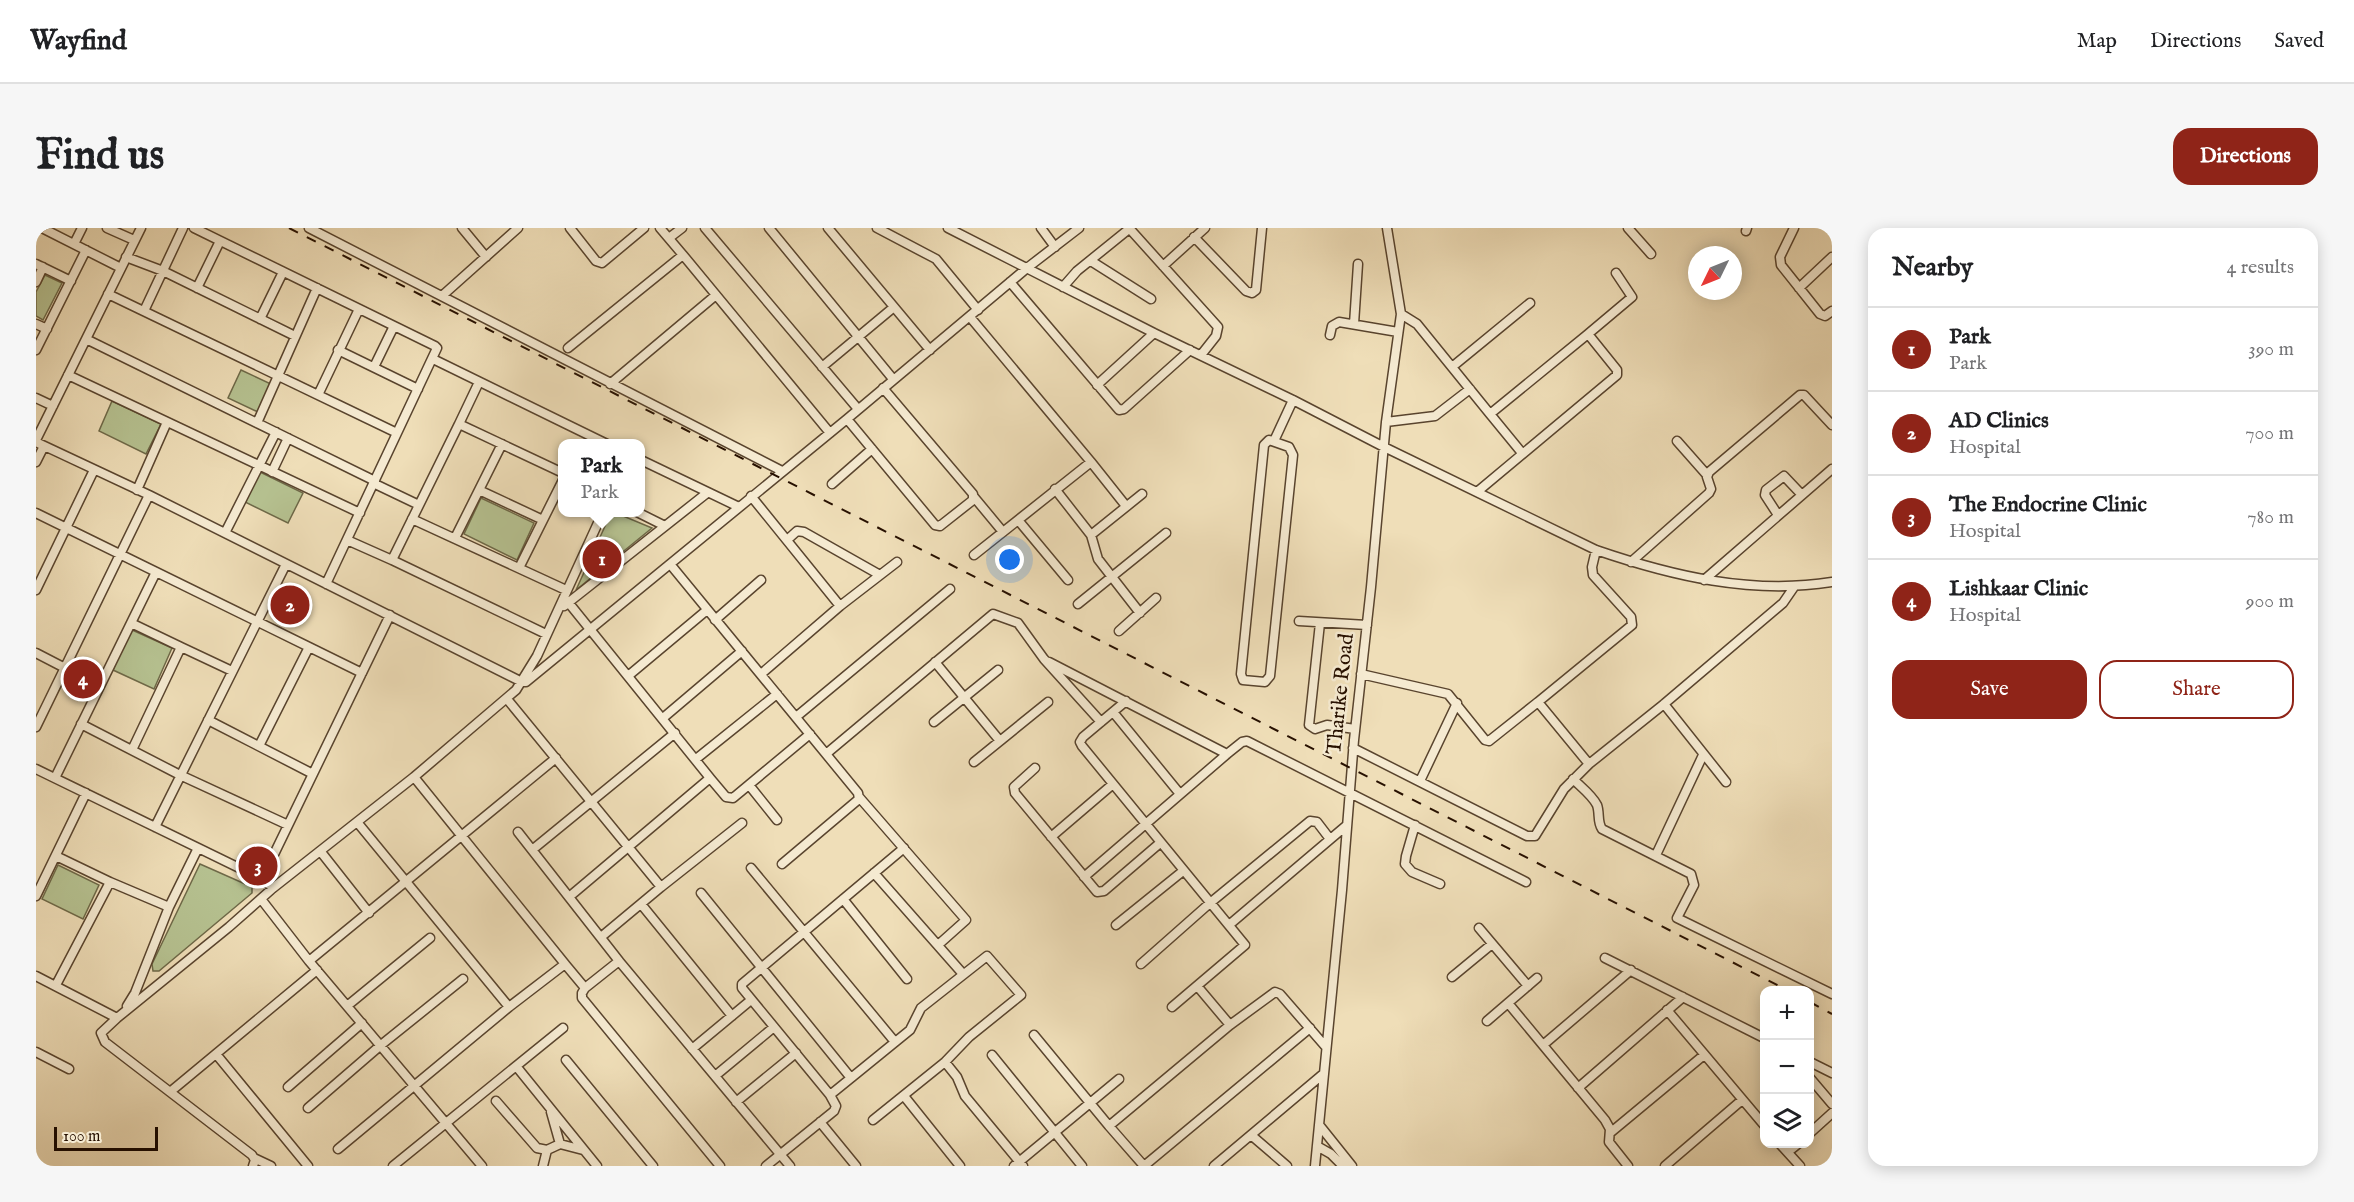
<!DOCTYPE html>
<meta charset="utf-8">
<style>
:root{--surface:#fff;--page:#f6f6f6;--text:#202124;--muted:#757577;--line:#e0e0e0;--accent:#8f2418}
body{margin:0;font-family:"IM FELL English",serif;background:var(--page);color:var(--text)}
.controls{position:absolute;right:18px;bottom:18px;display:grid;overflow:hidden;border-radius:12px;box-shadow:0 3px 15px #0003}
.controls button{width:54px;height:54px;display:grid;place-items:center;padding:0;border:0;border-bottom:2px solid var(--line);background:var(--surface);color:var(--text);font:30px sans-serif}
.compass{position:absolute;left:1652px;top:18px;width:54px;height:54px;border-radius:50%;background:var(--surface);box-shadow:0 3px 15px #0003;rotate:227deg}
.scale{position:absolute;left:18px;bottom:15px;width:104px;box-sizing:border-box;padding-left:6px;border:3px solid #271000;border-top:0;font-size:16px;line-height:21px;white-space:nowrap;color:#271000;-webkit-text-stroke:4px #f5ead1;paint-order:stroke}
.you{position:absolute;left:974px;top:332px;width:21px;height:21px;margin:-15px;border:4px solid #fff;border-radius:50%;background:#1a73e8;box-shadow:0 0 0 9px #1a73e833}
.badge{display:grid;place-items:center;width:39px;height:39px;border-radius:50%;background:var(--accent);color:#fff;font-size:20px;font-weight:700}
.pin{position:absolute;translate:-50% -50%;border:3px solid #fff;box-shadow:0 2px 6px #0006}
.popup{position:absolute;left:522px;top:211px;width:87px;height:78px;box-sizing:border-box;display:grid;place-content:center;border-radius:12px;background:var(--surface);filter:drop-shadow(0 2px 4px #0005);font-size:20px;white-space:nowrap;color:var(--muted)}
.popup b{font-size:22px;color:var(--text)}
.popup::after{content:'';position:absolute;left:50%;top:100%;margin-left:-12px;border:12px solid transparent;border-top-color:var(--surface)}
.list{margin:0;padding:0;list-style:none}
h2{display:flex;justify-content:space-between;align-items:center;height:78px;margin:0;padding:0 24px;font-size:26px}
h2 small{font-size:20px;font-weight:400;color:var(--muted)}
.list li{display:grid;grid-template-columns:39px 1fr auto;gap:18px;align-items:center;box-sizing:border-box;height:84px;padding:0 24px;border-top:2px solid var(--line)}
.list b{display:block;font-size:22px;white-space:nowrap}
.list p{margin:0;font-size:20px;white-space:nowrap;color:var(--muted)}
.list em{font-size:20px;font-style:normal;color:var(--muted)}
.actions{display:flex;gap:12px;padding:18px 24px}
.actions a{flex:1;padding:14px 0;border:2px solid var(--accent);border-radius:18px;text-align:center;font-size:21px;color:var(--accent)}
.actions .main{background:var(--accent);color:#fff}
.icon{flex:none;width:33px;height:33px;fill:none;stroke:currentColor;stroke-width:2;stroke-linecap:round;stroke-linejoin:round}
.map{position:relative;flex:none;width:1796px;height:938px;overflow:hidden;border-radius:18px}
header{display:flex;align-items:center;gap:36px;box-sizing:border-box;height:84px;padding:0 30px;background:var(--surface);border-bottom:2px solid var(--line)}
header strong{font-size:28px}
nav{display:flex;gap:33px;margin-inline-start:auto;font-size:21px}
.intro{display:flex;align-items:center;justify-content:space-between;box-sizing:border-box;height:144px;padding:0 36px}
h1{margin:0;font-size:42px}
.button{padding:15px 27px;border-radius:18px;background:var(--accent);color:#fff;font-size:21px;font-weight:700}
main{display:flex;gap:36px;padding:0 36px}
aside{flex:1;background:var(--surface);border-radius:18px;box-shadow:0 3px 15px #0003}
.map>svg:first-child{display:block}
.green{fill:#b6c291;stroke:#6e6948;stroke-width:1.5}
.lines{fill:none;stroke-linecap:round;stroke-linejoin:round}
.minor-casing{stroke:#59442e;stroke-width:11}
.minor{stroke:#f5ead1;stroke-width:8}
.rail{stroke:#271000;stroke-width:2;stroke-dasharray:10 10;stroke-linecap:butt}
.labels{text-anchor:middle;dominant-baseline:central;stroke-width:5;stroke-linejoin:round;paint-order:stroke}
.street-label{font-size:21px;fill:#271000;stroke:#f5ead1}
</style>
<header>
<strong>Wayfind</strong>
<nav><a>Map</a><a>Directions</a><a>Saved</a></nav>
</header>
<div class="intro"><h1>Find us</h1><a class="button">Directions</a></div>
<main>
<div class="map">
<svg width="1796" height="938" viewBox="0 0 1796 938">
<rect width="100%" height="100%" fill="#efdeb8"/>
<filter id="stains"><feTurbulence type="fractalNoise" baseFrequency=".00333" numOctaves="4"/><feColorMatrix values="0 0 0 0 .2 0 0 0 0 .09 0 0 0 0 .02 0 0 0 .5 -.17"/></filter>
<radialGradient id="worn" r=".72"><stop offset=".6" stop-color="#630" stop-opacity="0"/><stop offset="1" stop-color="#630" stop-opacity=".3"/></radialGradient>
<!-- green -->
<path class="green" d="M9 47 26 55 7 92 0 88V64Z
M205 142 235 156 222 184 192 170Z
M76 173 125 196 110 226 63 203Z
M220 242 267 265 252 295 205 272Z
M445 270 498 295 481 332 428 306Z
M575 285H580L616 300 540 362Z
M94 401 136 420 118 461 77 442Z
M164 636 216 659V665L123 743H117L116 736Z
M22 637 63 657 47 691 6 671Z"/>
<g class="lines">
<defs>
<path id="minor" d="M6 0 85 40
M71 0 98 12
M158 0 399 118 401 120 290 356
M273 0 746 243
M426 0 450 29
M534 0 560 33 566 35 608 0
M624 0 647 27
M669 0 822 181
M733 0 857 151
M792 0 894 122
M841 0 900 31 942 82
M912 0 1118 105 1257 172 1348 219 1560 322C1636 348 1716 367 1796 354
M1005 0 1019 19
M1093 0 1182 99 1180 108 1165 127
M1592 0 1615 26
M1758 0 1744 29 1745 37 1784 86 1789 88 1796 83
M1710 3 1711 0
M1158 9 1210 63 1216 65 1220 62 1226 0
M633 10 646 0
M38 16 46 0
M90 29 127 43 259 108
M1055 33 1115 71
M0 36 35 53
M1127 38 1169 0
M0 54 7 39
M974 54 1083 182 1088 181 1154 122
M1027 59 1041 43 1093 1
M161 60 184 13
M1763 60 1796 29
M72 66 361 205
M407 67 482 0
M108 83 147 0
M1365 86 1381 96 1454 186
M934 89 1055 234
M224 91 247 44
M0 96 11 101
M1318 96 1322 36
M1552 106 1596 69 1580 45
M1294 107 1296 98 1303 94 1362 104
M50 111 339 253
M532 120 647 27 794 205
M0 122 50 22
M302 122 382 161
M397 131 571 216
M338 139 358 98
M786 139 858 79
M1416 139 1494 75
M32 147 324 285
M574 156 680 67
M1061 157 1118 105
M282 167 323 81
M0 170 17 178
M811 191 899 297 904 298 937 272V266L847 160
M1350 194 1399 188 1434 161
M221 195 281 60
M423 196 443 154
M0 212 105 0
M1233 212 1253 219 1257 227 1234 448 1229 454 1207 452 1205 446 1228 217Z
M1238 213 1257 172
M1641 213 1671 247
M0 214 113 267 486 454H490L811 191 991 40 1043 0
M605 232 703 279
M0 234 8 218
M236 244 252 210
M337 255 383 277
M796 256 836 221
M1019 261 1055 307 1106 266
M101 262 131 194
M443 262 507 292
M1441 264 1581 147V142L1552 106 1454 186 1486 225
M715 268 804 378
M938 269 967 304
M601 284 629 298
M0 285 326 445
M1742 287 1729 267 1730 262 1748 248 1766 267
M376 291 530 362
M982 292 1032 352
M189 305 240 204
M1055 307 1062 331 1104 385
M419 310 466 216
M311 312 356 332 423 196 527 245
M751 312 761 303 768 304 844 347
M938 327 1055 234 1090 278
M356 332 510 406
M1595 334 1673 265 1675 261 1671 249 1673 244 1764 167H1768L1796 197
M634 336 790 526
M483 340 527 252
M1668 352 1796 241
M0 362 58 242
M532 374 674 550 533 669
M1042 376 1130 305
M528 378 671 265
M679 392 725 352
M1263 393 1331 397
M95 395 145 419 96 522
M1284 395 1273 497 1279 501 1291 497 1319 501
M1083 403 1120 370
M145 419 196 443
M0 425 29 440
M899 434 964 513
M1013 434 1191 526
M725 446 804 378 861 334
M1325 446 1412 466 1449 512 1453 513 1502 474 1553 536
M592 448 671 382
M471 471 625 659 706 595
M1090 473 1047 509 1044 514 1046 518 1209 717 1136 779
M1502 474 1596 397 1595 389 1557 347 1556 339 1560 322
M1628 476 1690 554
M1077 484 1144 566
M760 489 914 361
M627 490 706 423
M172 492 277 546
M898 494 962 442
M45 496 144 547 252 597
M0 499 113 267
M223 518 273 419
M1317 520 1491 608H1499L1528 561 1553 536 1628 476 1747 375 1758 359
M660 531 741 466
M938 534 1012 474
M999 540 978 559 979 565 1061 664 1068 663 1124 615
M0 541 226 651 237 660
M19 550 120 344
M674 550 690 569 697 570 774 506
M1537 551C1545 559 1556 567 1561 577 1564 585 1561 594 1566 601L1655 646 1658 657 1641 690 1796 766
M1384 553 1421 475
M713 557 741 592
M823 569 930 692 902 717
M321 594 473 779
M1379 597 1370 628 1369 636 1376 644 1404 656
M119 599 250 336
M482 604 583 733 549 760 546 765V770L684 938
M1015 609 1077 556
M496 622 639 505
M285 624 333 685
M1620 627 1667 527
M20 628 74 654
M746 636 823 571 822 565 790 526 957 386 982 395 1008 431 1065 494
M715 640 859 814
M838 645 927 746
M1048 649 1191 526 1206 514 1211 513 1490 654
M226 651 354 387
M665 665 815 850 794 867
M0 668 50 565
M225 671 273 733 446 938
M807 671 871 751
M605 676 696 788
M133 679 162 620
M1080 697 1147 643
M1193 697 1311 597
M1443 700 1492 758
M565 709 625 659
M1569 730 1728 810
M273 733 520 530
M583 733 754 938
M529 736 549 760
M1105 736 1174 675 1274 593 1281 594 1294 611
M0 748 81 790
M1416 749 1456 716
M20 757 74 654 133 679 99 765 91 778
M1162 759 1194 797
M1472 775 1569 892 1574 901 1573 914 1592 938
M311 778 394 710
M1631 782 1728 897
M1451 793 1501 750
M998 807 1073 898 1108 938
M1507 817 1595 742
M656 821 715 772
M0 824 33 841
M180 826 272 938
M956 827 1046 938
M530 832 617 938
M909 834 921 849 929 868 987 938
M1774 834 1796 845
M480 838 561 938
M679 848 738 799
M815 850 874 802 885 780 951 728 985 767 933 809 909 834 837 892
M1774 850 1796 876
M252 859 326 795
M1542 860 1647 769
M134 864 281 742
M868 868 924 938
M460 873 501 920 511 922
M700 874 760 825
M272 880 345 817 427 751
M515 884 524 916
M784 894 820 938
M1073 898 1194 797 1239 764 1244 766 1289 818
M1284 898 1316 938
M1574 905 1668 827
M1774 905 1796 885
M1215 907 1251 938
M1744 916 1764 938
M1281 918 1295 926 1307 938
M302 921 473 779 529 736 378 549
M1752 924 1762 916
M218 930 235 938
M217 938 219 932 216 927 69 814 65 805 81 790 193 699 237 660 378 549 480 462 501 428 567 284
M357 938 527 800
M507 938 511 922 524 916 547 922
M730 938 798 883 800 878 794 867 706 760V756L868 620
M978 938 1083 851
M1108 938 1274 800
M1178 938 1286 847
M1279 938 1306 662 1318 512 1335 359 1350 194 1365 86 1351 0
M1629 938 1706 872
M1794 938 1796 936"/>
</defs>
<!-- minor casing -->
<use href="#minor" class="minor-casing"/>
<!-- minor -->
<use href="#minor" class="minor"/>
<!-- rail -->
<path class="rail" d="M253 0 1751 762
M1774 774 1796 786"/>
</g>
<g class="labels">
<!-- street labels -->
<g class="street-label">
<text transform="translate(1305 466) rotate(-84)">Tharike Road</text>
</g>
</g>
<rect width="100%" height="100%" filter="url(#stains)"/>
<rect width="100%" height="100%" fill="url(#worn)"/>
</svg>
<div class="controls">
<button>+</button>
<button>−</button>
<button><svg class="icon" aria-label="layers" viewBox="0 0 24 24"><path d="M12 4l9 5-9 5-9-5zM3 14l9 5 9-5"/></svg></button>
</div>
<svg class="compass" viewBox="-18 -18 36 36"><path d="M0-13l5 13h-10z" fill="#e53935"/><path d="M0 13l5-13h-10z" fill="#757577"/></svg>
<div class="scale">100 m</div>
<div class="you"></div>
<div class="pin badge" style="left:566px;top:331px">1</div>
<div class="popup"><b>Park</b>Park</div>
<div class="pin badge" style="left:254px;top:377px">2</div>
<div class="pin badge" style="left:222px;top:638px">3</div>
<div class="pin badge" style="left:47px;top:451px">4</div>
</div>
<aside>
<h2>Nearby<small>4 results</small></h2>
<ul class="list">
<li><span class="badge">1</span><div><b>Park</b><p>Park</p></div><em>390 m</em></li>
<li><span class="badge">2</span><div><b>AD Clinics</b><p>Hospital</p></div><em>700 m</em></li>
<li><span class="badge">3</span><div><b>The Endocrine Clinic</b><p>Hospital</p></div><em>780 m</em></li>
<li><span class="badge">4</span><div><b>Lishkaar Clinic</b><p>Hospital</p></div><em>900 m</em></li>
</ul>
<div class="actions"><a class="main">Save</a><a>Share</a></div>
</aside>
</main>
